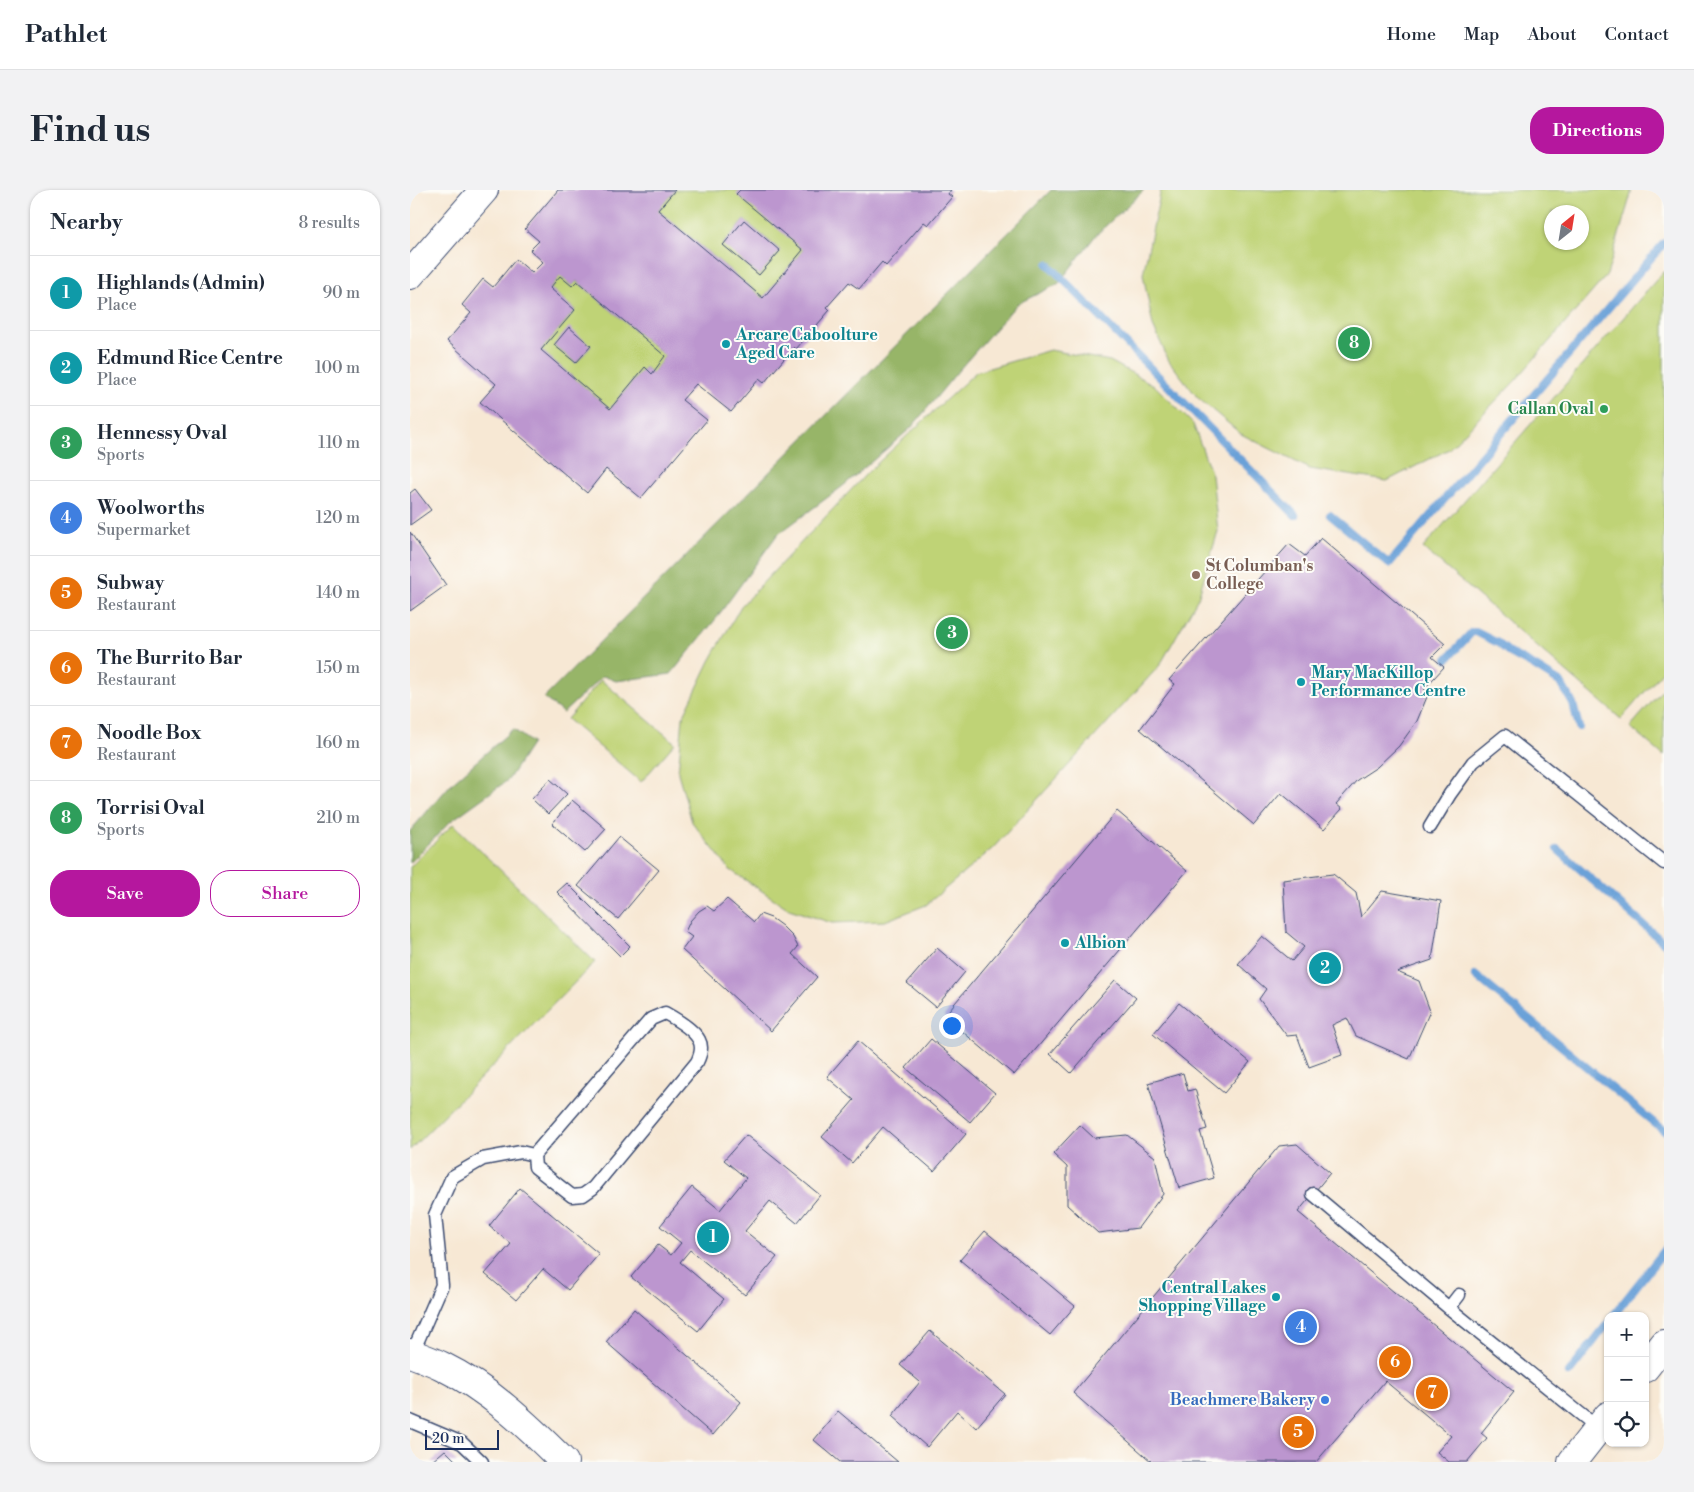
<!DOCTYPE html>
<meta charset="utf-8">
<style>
:root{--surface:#fff;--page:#f2f2f3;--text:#1f2937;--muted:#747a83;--line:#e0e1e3;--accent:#b5179e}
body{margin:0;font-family:"Libre Bodoni",serif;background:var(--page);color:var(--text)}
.controls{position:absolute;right:15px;bottom:15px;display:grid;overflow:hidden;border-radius:10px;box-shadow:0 1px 4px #0004}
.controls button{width:45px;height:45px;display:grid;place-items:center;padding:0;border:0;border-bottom:1px solid var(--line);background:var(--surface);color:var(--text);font:25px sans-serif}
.compass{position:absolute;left:1134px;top:15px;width:45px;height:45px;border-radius:50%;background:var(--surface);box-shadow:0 1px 4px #0004;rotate:30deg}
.scale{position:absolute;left:15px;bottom:12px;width:74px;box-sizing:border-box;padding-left:5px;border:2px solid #1b2f5e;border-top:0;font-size:14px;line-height:18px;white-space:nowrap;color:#1b2f5e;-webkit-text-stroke:4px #fdfcf7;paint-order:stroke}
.you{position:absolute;left:541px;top:835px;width:18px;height:18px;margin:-12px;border:4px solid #fff;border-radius:50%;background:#1a73e8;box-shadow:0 0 0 8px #1a73e833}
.badge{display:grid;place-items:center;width:32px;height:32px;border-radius:50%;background:var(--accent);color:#fff;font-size:16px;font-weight:700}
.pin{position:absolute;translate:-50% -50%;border:2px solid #fff;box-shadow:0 1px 5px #0006}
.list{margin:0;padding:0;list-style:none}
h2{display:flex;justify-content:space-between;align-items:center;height:65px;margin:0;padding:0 20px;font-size:21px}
h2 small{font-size:16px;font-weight:400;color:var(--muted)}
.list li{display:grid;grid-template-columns:32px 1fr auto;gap:15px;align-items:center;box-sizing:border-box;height:75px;padding:0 20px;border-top:1px solid var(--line)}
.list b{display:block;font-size:19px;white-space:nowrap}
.list p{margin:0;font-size:16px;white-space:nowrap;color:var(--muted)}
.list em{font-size:16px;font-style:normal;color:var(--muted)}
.actions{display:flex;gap:10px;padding:15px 20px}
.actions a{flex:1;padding:11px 0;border:1px solid var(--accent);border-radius:20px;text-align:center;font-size:18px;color:var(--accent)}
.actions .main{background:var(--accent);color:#fff}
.icon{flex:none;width:28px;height:28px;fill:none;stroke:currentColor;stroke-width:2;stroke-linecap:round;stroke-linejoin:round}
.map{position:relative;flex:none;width:1254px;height:1272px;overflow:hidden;border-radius:20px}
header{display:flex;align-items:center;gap:30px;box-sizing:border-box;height:70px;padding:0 25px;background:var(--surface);border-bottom:1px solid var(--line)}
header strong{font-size:24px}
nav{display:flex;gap:28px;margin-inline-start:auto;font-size:18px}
.intro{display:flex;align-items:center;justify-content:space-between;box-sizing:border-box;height:120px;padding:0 30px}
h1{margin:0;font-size:35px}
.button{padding:12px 22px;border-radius:20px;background:var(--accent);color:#fff;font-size:18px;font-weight:700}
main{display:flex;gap:30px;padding:0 30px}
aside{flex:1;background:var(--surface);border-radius:20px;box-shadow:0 1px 4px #0004}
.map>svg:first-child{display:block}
.green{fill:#bfd376;stroke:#6d816a;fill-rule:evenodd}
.forest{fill:#97b567;stroke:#597262}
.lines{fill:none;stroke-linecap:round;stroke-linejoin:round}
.stream{stroke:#6ba1d8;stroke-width:8}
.building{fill:#bc96cf;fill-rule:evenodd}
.service-casing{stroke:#3c4b70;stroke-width:15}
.tertiary-casing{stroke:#3c4b70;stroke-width:30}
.secondary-casing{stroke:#3c4b70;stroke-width:30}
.service{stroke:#fff;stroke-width:12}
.tertiary{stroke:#fff;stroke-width:28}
.secondary{stroke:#fff;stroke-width:28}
.culture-dot{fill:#0f9aa8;stroke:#fdfcf7;stroke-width:2}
.leisure-dot{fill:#2e9e5b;stroke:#fdfcf7;stroke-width:2}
.education-dot{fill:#8d6e63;stroke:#fdfcf7;stroke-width:2}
.shop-dot{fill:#3f7fe0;stroke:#fdfcf7;stroke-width:2}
.labels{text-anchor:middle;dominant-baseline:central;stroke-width:4;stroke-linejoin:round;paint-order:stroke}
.culture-label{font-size:16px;font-weight:bold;fill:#0d838f;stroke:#fdfcf7;text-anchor:start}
.leisure-label{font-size:16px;font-weight:bold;fill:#27864d;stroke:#fdfcf7;text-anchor:end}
.education-label{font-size:16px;font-weight:bold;fill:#785e54;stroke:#fdfcf7;text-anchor:start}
.shop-label{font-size:16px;font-weight:bold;fill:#366cbe;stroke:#fdfcf7;text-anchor:end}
</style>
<header>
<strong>Pathlet</strong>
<nav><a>Home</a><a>Map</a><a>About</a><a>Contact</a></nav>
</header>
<div class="intro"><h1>Find us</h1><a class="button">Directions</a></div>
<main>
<aside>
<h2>Nearby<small>8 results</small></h2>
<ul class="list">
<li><span class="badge" style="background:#0f9aa8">1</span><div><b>Highlands (Admin)</b><p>Place</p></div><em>90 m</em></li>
<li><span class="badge" style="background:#0f9aa8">2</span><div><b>Edmund Rice Centre</b><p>Place</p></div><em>100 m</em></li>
<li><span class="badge" style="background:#2e9e5b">3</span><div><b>Hennessy Oval</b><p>Sports</p></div><em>110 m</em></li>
<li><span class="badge" style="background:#3f7fe0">4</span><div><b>Woolworths</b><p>Supermarket</p></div><em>120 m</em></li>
<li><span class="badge" style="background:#e8710a">5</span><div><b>Subway</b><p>Restaurant</p></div><em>140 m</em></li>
<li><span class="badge" style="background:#e8710a">6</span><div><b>The Burrito Bar</b><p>Restaurant</p></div><em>150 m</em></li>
<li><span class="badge" style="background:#e8710a">7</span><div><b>Noodle Box</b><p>Restaurant</p></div><em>160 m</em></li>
<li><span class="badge" style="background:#2e9e5b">8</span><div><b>Torrisi Oval</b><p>Sports</p></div><em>210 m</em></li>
</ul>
<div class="actions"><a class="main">Save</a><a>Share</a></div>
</aside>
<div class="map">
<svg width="1254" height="1272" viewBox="0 0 1254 1272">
<rect width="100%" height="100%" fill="#fdfcf7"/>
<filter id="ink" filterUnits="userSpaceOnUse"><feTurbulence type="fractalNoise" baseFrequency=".02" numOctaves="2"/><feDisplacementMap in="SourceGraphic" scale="10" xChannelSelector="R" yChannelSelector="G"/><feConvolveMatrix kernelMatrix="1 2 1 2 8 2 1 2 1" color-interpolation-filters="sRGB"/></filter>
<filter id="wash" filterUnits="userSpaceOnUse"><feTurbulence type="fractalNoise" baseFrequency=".0096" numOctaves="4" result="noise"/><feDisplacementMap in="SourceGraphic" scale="20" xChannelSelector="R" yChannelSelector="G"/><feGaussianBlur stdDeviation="1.12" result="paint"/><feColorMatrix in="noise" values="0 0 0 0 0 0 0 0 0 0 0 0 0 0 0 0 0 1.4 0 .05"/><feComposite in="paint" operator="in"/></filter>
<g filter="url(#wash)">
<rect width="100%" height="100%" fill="#f7e8d4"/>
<!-- green -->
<path class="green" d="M265 0H330L393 60 353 108 248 20ZM334 30 370 60 349 85 313 54Z
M751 0H1221V4L1197 85 1105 191 1039 259 977 291 900 279 831 244 788 208 759 171 743 136 733 84ZM1142 22H1172V52H1142Z
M1254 81V480L1211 529 1013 358Z
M150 86 162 96 167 91 255 166 242 184 235 177 200 219 131 160 165 120 140 98ZM144 155 181 156 166 173Z
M640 160 700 171 744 195 783 234 802 285 808 341 788 408 750 475 583 658 516 715 475 731 422 733 379 719 319 679 282 632 268 583 273 527 300 471 331 416 459 281 566 182Z
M191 490 265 553 231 592 157 529Z
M1254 498V566L1220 537Z
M43 634 185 772 0 960V677Z"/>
<!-- forest -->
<path class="forest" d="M641 0H734L686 45 648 94 607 114 548 181 501 238 433 296 367 345 305 430 261 484 206 491 193 486 153 523 134 508Z
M103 539 122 553 98 590 41 631 0 673V641L42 593Z"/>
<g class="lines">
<!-- stream -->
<path class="stream" d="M638 74 885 325
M920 325 979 374 1254 53
M1037 469 1062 442H1066L1088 453 1100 463 1124 476 1151 493 1163 514 1169 537
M1147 659 1254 753
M1065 785 1254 941
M1203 1126 1254 1061
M1159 1183 1198 1133"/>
</g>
<g id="blocks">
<!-- building -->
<path class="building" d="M148 0H265L248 20 353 108 393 60 326 4 330 0H541L538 4 542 7 518 35 514 32 476 76 472 72 449 99 439 92 417 117 420 120 386 159 384 157 354 193 349 189 321 222 286 194 272 210 297 230 231 308 196 279 177 303 70 212 86 194 37 151 61 123 52 115 73 89 83 97 106 69 122 83 133 72 120 60 129 51 115 39ZM150 86 162 96 167 91 255 166 242 184 235 177 200 219 131 160 165 120 140 98Z
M334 30 370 61 349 85 313 55Z
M159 137 181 156 166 173 144 155Z
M5 299 21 320 0 335V303Z
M0 342 36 395 0 421Z
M911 348 1035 454 1022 467 1034 477 1014 499 1019 502 1007 531 989 556 967 577 947 590 926 614 932 619 914 639 871 603 844 635 730 539 765 494 759 490 879 354 895 366Z
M140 589 157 604 138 624 122 609Z
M162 610 196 639 175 662 142 634Z
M707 621 777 681 604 885 534 826Z
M209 647 249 680 208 729 168 696Z
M923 684 946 703 951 727 972 701 1031 711 1022 770 987 782 1009 791 1020 821 999 869 946 846 937 828 922 835 932 865 899 877 887 845 877 846 849 809 856 799 828 774 852 746 882 771 894 757 876 742 873 690Z
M157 693 220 756 210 766 147 702Z
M317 709 344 732 350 724 361 728 372 736 383 747 388 757 382 764 407 787 361 841 272 760 282 747 275 742 280 731 289 721 297 716 304 721Z
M527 758 555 782 526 817 497 793Z
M705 790 726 808 661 883 640 864Z
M769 813 840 872 814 903 743 844Z
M521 849 585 903 560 932 496 878Z
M448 851 556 944 524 981 473 937 442 973 412 947 444 910 417 887Z
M773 883 778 901 785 899 797 939 790 941 804 988 769 998 738 893Z
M670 935 684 948 717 945 745 967 753 1004 728 1038 688 1043 657 1015V977L643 964Z
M336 945 410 1005 387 1033 360 1011 335 1041 367 1067 335 1105 280 1060 270 1072 314 1109 288 1141 221 1087 248 1055 261 1065 271 1053 250 1036 282 997 310 1020 336 988 314 970Z
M887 954 920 983 888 1022 1104 1202 1071 1243 1077 1248 1057 1272H1039L1027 1262 1041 1246 975 1191 906 1272H742L663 1203 869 956Z
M110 998 189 1064 158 1100 133 1079 106 1110 75 1084 101 1054 79 1036Z
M575 1041 665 1116 640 1145 550 1070Z
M224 1119 331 1212 303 1245 196 1152Z
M520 1141 595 1204 566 1238 547 1221 517 1257 482 1226 510 1192 490 1175Z
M428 1221 488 1272H430L404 1250Z
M35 1260 47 1272H21Z"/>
</g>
</g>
<g filter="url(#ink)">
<use href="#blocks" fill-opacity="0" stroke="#3c4b70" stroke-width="1"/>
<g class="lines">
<defs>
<path id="service" d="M1020 637 1040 604 1063 572 1095 546 1254 673
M255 823C264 828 284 840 289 850 293 857 290 866 287 872L183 998 173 1005 162 1006 125 977 124 965 241 829Z
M903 1004 1039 1118 1188 1238
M1039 1118 1049 1105
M2 1164 32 1095 25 1025 42 987 73 969 111 962 124 965
M0 1231 52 1253 72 1272"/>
<path id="tertiary" d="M0 85 74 0"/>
<path id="secondary" d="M0 1163C11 1167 22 1171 32 1176 79 1199 117 1235 154 1272
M1235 1178 1254 1154
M1162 1272 1198 1226"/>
</defs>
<!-- service casing -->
<use href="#service" class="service-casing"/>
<!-- tertiary casing -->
<use href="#tertiary" class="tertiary-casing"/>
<!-- secondary casing -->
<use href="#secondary" class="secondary-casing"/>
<!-- service -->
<use href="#service" class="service"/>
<!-- tertiary -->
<use href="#tertiary" class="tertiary"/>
<!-- secondary -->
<use href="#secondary" class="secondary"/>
</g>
</g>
<!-- markers -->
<g class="culture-dot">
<circle cx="316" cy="154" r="5"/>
<circle cx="891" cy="492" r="5"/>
<circle cx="655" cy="753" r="5"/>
<circle cx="866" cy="1107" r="5"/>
</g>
<circle class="leisure-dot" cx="1194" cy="219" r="5"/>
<circle class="education-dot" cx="786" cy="385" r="5"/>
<circle class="shop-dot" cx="915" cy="1210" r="5"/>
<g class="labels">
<!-- culture labels -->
<g class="culture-label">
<text x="326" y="145">Arcare Caboolture<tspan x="326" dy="18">Aged Care</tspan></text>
<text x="901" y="483">Mary MacKillop<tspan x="901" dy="18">Performance Centre</tspan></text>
<text x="665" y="753">Albion</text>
<text x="856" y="1098" text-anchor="end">Central Lakes<tspan x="856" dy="18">Shopping Village</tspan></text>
</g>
<!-- leisure labels -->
<g class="leisure-label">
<text x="1184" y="219">Callan Oval</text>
</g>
<!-- education labels -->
<g class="education-label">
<text x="796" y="376">St Columban's<tspan x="796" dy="18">College</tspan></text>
</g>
<!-- shop labels -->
<g class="shop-label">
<text x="905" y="1210">Beachmere Bakery</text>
</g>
</g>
</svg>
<div class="controls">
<button>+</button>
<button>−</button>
<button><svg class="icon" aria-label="locate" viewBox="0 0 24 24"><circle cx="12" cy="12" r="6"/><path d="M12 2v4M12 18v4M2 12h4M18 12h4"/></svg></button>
</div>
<svg class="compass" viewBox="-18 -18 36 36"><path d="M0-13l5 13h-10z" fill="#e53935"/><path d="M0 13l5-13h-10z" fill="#747a83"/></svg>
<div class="scale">20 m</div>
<div class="you"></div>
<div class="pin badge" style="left:303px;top:1047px;background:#0f9aa8">1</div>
<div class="pin badge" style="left:915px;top:778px;background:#0f9aa8">2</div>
<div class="pin badge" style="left:542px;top:443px;background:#2e9e5b">3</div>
<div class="pin badge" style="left:891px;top:1137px;background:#3f7fe0">4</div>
<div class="pin badge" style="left:888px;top:1242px;background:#e8710a">5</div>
<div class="pin badge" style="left:985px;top:1172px;background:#e8710a">6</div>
<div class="pin badge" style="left:1022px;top:1203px;background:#e8710a">7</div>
<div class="pin badge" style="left:944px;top:153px;background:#2e9e5b">8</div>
</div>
</main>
